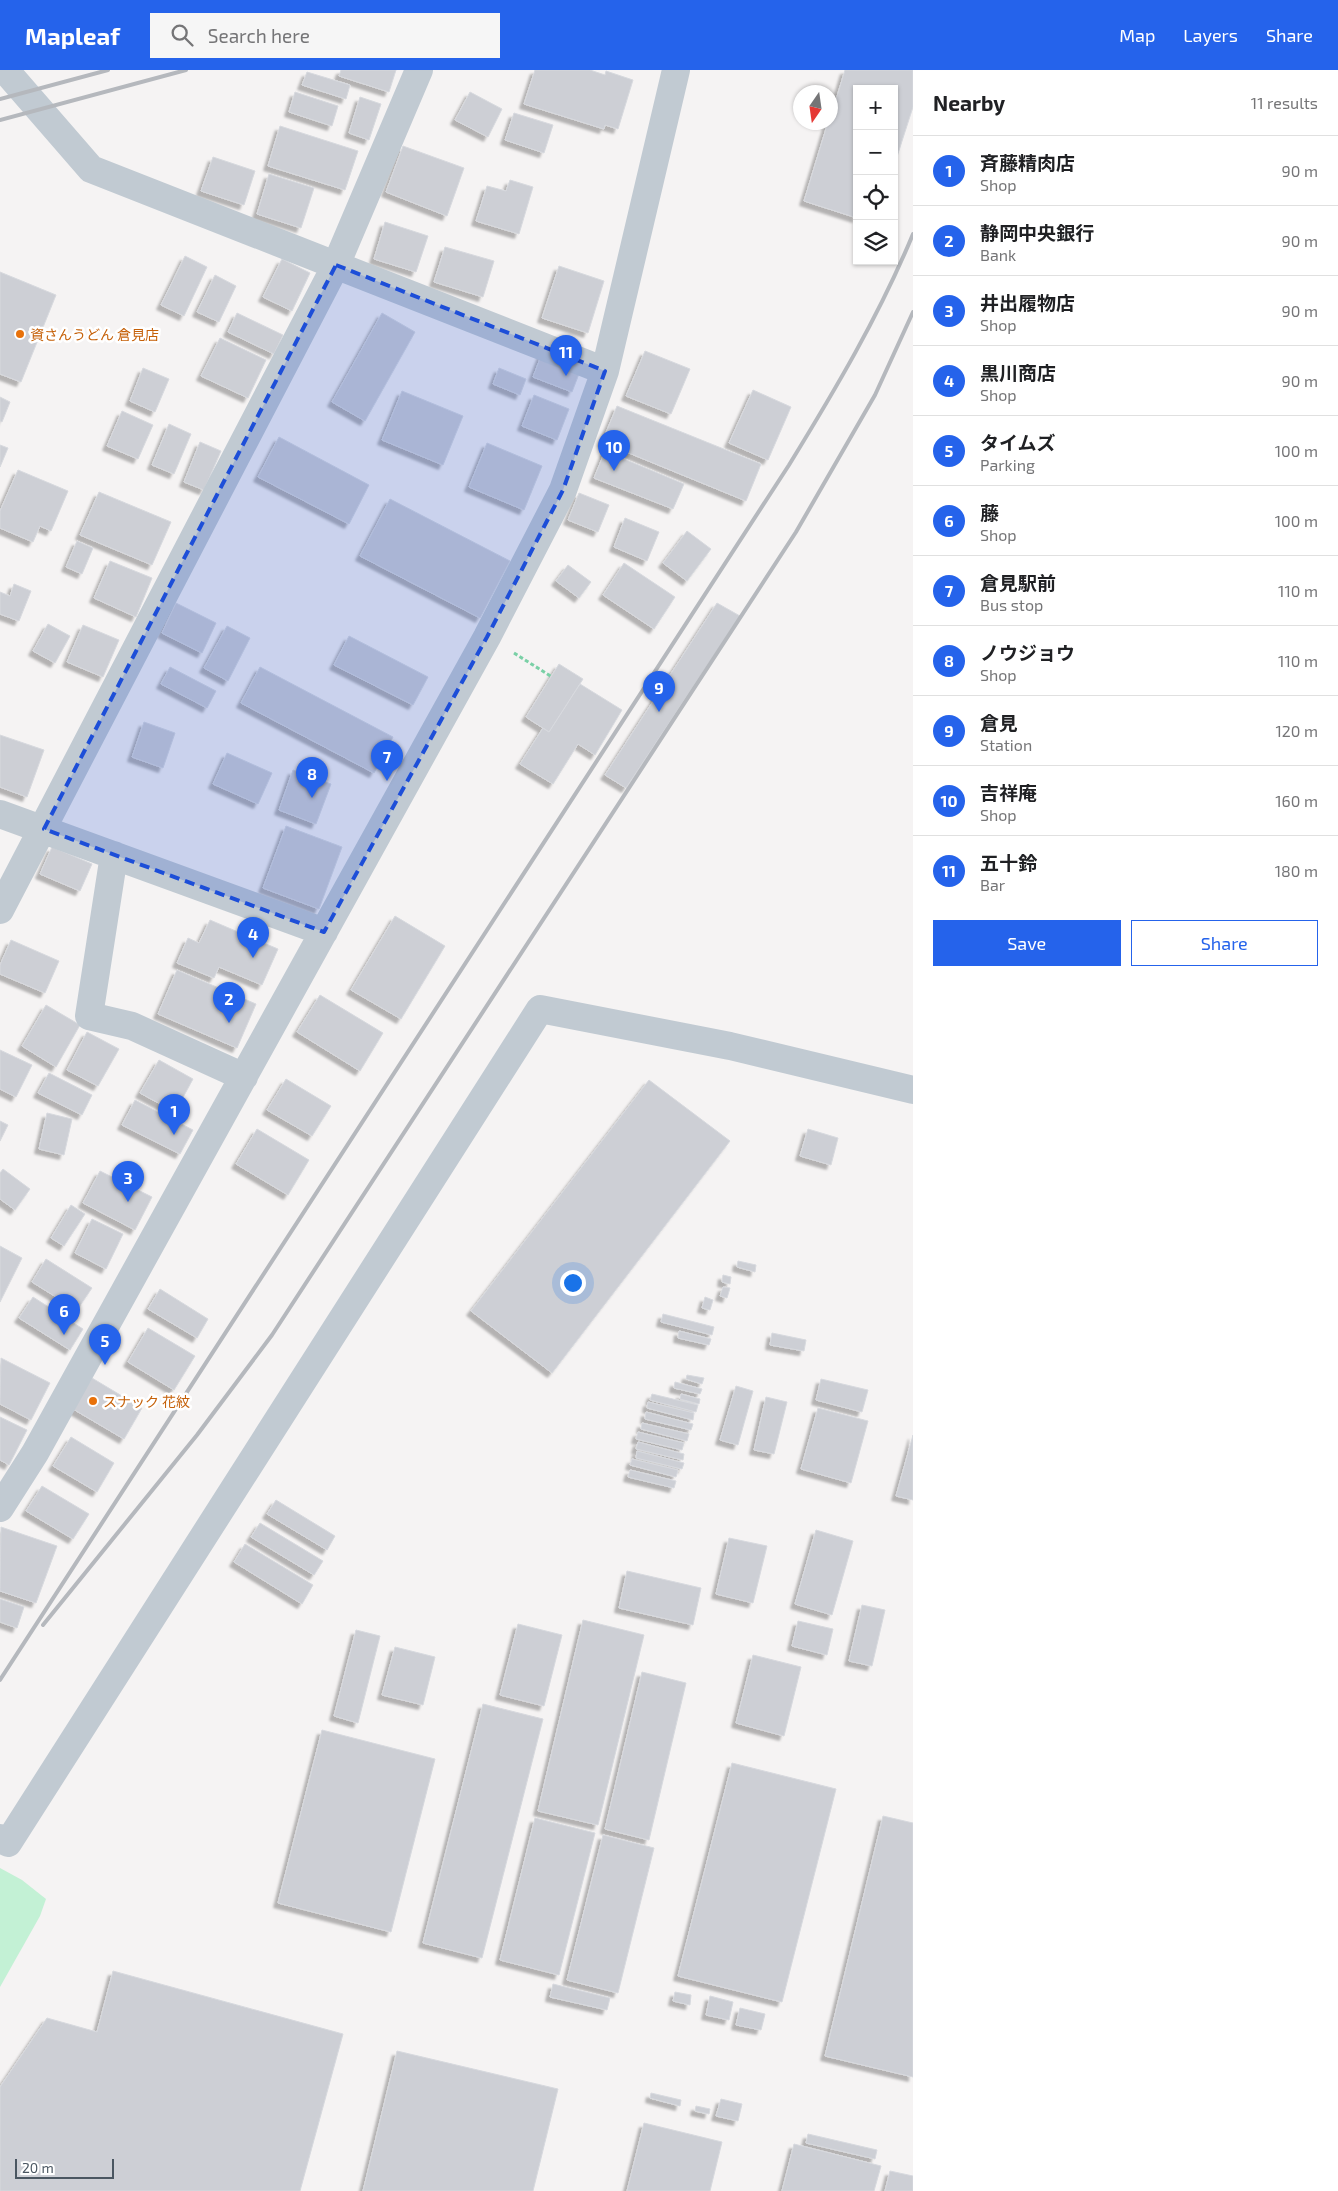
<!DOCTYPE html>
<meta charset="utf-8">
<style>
:root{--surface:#fff;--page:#f6f6f6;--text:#202124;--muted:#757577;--line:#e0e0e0;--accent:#2563eb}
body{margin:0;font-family:"Exo 2","Noto Sans JP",sans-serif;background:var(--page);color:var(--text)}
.controls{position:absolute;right:15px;top:15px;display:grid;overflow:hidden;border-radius:0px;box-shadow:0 1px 4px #0004}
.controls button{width:45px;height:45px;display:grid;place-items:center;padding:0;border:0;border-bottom:1px solid var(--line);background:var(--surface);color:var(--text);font:25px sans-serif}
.compass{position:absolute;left:793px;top:15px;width:45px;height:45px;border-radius:50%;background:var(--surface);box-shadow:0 1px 4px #0004;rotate:193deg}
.scale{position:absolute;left:15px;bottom:12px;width:99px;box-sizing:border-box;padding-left:5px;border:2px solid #4a5661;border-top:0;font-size:14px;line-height:18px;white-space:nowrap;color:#4a5661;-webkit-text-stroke:4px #fff;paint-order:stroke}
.you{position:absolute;left:572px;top:1212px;width:18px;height:18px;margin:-12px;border:4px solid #fff;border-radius:50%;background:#1a73e8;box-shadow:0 0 0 8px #1a73e833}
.badge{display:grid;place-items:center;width:32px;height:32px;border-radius:50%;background:var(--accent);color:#fff;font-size:16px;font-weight:700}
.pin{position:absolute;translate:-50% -41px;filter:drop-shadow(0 1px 2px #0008)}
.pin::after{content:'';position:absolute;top:26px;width:18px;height:15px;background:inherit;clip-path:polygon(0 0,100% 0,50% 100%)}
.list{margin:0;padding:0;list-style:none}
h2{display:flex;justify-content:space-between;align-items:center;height:65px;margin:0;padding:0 20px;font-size:21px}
h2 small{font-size:16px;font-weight:400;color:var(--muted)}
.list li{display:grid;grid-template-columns:32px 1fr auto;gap:15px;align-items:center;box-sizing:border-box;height:70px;padding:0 20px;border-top:1px solid var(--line)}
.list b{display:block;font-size:19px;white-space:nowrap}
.list p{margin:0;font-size:16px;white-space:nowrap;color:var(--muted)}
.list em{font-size:16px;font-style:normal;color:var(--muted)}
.actions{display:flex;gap:10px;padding:15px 20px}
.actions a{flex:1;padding:11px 0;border:1px solid var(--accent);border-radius:0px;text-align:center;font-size:18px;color:var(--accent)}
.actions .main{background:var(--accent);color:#fff}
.icon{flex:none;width:28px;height:28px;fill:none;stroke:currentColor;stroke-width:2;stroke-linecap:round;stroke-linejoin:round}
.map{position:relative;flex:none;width:913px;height:2121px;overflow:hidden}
header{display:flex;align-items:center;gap:30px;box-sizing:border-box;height:70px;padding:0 25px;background:var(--accent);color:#fff}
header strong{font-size:24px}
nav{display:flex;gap:28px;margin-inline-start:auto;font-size:18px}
.search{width:350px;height:45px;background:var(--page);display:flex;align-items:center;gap:12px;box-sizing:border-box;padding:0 18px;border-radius:0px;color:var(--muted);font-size:19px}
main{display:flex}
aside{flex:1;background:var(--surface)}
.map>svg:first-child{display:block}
.green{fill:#c3f1d5}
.building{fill:#cdcfd5;stroke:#d7d9de;filter:url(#shadow)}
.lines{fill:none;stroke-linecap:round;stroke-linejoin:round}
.path{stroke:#7ad0a6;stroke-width:3;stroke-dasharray:4 2.5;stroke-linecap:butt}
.minor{stroke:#c1cad2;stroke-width:28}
.rail{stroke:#b5b8bd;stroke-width:4}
.marked{fill:#1d4ed8;fill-opacity:0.2;stroke:#1d4ed8;stroke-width:4;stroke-dasharray:10 6;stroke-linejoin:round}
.food-dot{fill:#e8710a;stroke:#fff;stroke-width:2}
.labels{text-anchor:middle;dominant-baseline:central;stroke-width:5;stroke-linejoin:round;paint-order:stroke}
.food-label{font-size:14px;fill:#c56008;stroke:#fff;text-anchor:start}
</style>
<header>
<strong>Mapleaf</strong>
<div class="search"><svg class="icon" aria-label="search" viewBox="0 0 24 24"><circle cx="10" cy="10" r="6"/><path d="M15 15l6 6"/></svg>Search here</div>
<nav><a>Map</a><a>Layers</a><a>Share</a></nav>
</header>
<main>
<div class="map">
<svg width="913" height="2121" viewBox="0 0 913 2121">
<defs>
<filter id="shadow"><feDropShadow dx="-4.5" dy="4.5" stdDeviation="1" flood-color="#0004"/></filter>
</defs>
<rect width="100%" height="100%" fill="#f5f3f3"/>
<!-- green -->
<path class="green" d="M0 1798 22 1810 46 1829 40 1846 0 1917Z"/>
<!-- building -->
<path class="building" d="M341 0H396L389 22 339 6Z
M535 0H590L605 5 606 1 633 10 618 59 605 55 604 59 524 34Z
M845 0H913V37L894 96V19H857V148L804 131 828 52H831V46Z
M307 2 350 15 346 29 302 15Z
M295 22 338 36 332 56 289 42Z
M470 22 502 39 488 67 455 50Z
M360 27 381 34 369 70 349 63Z
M514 43 553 55 544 83 505 70Z
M280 56 358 81 345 120 268 96Z
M403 76 464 98 447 146 386 122Z
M213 87 255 101 244 135 201 121Z
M269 104 314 118 301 158 257 144Z
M510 110 533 117 519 164 476 151 487 116 506 121Z
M385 152 428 166 416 202 374 189Z
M445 177 494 191 483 227 434 212Z
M185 186 207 197 184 246 161 235Z
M282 189 310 203 292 241 263 227Z
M559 196 604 211 588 263 542 248Z
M0 202 56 225 21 312 0 304Z
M215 205 236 216 219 252 197 242Z
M237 243 283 265 274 284 228 262Z
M382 243 415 262 365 351 332 332Z
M220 268 266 290 248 328 201 306Z
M543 281 582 296 572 322 533 307Z
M645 281 690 299 671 344 626 326Z
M143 298 169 309 155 342 130 331Z
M499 298 526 309 520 325 493 314Z
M753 320 791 337 768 390 729 373Z
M402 321 463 346 443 395 382 370Z
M534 325 569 339 557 370 522 356Z
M0 327 10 332 2 352 0 351Z
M617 336 761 394 746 431 602 372Z
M122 341 153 355 138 389 107 376Z
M169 354 191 364 174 404 152 395Z
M279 367 369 415 349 454 258 407Z
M200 372 221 381 204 420 184 412Z
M487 373 542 396 524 440 469 417Z
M0 375 8 378 0 397Z
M605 381 684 414 673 439 594 408Z
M18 400 68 421 51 461 40 456 33 472 0 458V441Z
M99 422 171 452 152 495 80 465Z
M579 423 609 435 598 462 568 450Z
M390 429 510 491 480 548 360 486Z
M625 448 659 462 647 491 614 477Z
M687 461 711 479 687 511 663 493Z
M77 471 93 478 82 504 66 497Z
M110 491 152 508 136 547 94 528Z
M624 493 675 527 654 559 603 525Z
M568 495 591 512 579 528 556 511Z
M14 514 31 521 19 551 0 544V522L10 526Z
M176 533 216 553 202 583 162 563Z
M717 533 740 546 626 718 605 705Z
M48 554 70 566 55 593 33 581Z
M83 555 119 570 103 607 67 592Z
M227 556 250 568 228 611 204 598Z
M349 566 428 607 413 635 334 595Z
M559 594 583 609 549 662 526 647Z
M170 597 216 621 207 638 161 614Z
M260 597 393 667 374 703 241 633Z
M580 614 622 640 595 685 578 674 553 714 520 694 543 658 549 662Z
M144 652 175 663 163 698 132 687Z
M0 665 44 680 27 727 0 717Z
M227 683 272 703 258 734 213 714Z
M293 700 331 714 316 754 279 740Z
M286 756 342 777 319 839 263 818Z
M52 777 92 794 80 821 40 804Z
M395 846 445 876 401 949 351 920Z
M210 850 278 879 262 915 219 897 214 908 177 893 188 868 199 873Z
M11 870 59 891 45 923 0 904V895Z
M177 900 256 934 237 978 158 944Z
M320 925 383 963 360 1001 297 962Z
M46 935 80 955 56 997 22 976Z
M87 962 119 979 98 1016 67 1000Z
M0 980 32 995 16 1027 0 1019Z
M159 990 193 1009 175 1042 140 1023Z
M49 1003 92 1025 82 1045 38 1023Z
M286 1009 331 1036 312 1066 267 1040Z
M649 1010 730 1071 552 1303 471 1241Z
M135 1030 193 1060 180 1084 122 1055Z
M47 1043 72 1049 64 1085 39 1079Z
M0 1051 8 1055 0 1071Z
M257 1059 309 1090 288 1125 236 1094Z
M808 1059 838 1068 831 1095 800 1086Z
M3 1099 30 1119 15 1140 0 1129V1103Z
M100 1101 152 1127 135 1160 83 1133Z
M71 1135 85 1144 64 1176 51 1168Z
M92 1149 123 1164 106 1199 75 1183Z
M0 1176 22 1188 0 1232Z
M46 1189 92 1218 77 1240 32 1212Z
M738 1191 756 1195 755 1202 737 1197Z
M723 1205 731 1207 730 1214 722 1212Z
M723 1217 730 1218 727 1228 720 1226Z
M160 1219 208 1249 197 1268 148 1239Z
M33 1227 83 1259 70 1280 19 1248Z
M705 1227 713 1230 710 1240 702 1238Z
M663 1244 714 1257 712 1265 661 1252Z
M148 1258 195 1286 174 1320 128 1292Z
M679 1261 711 1269 709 1275 678 1268Z
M772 1263 806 1270 804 1281 770 1275Z
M1 1288 50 1313 31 1350 0 1334Z
M687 1305 704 1308 702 1314 686 1309Z
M92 1308 142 1338 124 1369 73 1339Z
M821 1309 868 1320 862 1342 816 1330Z
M675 1312 702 1319 700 1324 674 1318Z
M736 1316 753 1321 738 1375 720 1370Z
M652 1324 698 1335 696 1342 650 1330Z
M681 1324 700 1329 699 1334 680 1329Z
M766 1327 787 1332 774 1384 754 1380Z
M648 1332 694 1343 693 1350 647 1338Z
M818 1338 868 1351 851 1413 801 1399Z
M646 1342 693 1354 691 1360 645 1349Z
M0 1347 27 1360 9 1395 0 1390Z
M642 1353 689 1364 687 1371 641 1359Z
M638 1362 684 1373 682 1380 636 1369Z
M913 1365V1430L896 1426Z
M71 1367 114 1393 97 1422 53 1396Z
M638 1372 684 1384 683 1390 636 1379Z
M637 1381 684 1393 682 1399 636 1388Z
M632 1389 678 1400 676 1407 630 1395Z
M630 1400 676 1411 674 1418 628 1407Z
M42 1416 89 1444 73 1469 26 1441Z
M276 1430 335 1466 327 1480 267 1444Z
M260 1453 323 1491 314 1505 251 1467Z
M1 1457 57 1476 36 1533 0 1521Z
M816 1460 853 1471 832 1545 795 1534Z
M729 1468 767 1476 753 1533 716 1524Z
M245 1474 313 1515 302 1534 234 1492Z
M627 1501 701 1518 693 1555 619 1538Z
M0 1529 24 1537 17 1558 0 1552Z
M862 1535 885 1540 872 1596 849 1591Z
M583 1550 644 1565 598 1755 538 1741Z
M798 1551 833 1559 827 1585 792 1576Z
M518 1554 562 1565 544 1636 500 1625Z
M356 1560 380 1566 358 1653 334 1646Z
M395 1577 435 1587 423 1635 382 1625Z
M753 1585 801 1597 784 1666 736 1653Z
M642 1602 686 1613 649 1770 605 1759Z
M483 1634 543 1649 482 1888 423 1873Z
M322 1660 435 1689 391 1862 278 1833Z
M732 1693 836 1719 782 1932 678 1906Z
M883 1746 913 1753V2007L825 1986Z
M535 1748 595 1763 559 1905 500 1890Z
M603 1765 654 1778 618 1923 567 1910Z
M113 1901 343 1964 300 2121H0V2017L47 1948 97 1962Z
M553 1914 610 1928 607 1940 550 1927Z
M675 1922 691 1925 690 1935 673 1931Z
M710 1926 733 1932 729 1950 706 1945Z
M740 1938 765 1944 761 1960 736 1955Z
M397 1981 558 2019 533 2121H363Z
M651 2023 681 2030 680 2036 650 2028Z
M721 2029 742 2034 738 2051 716 2046Z
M696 2036 710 2039 709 2044 695 2041Z
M644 2053 722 2072 710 2121H627Z
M808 2064 877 2080 875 2089 806 2073Z
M794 2074 881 2096 874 2121H782Z
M890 2101 913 2106V2121H885Z"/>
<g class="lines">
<!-- path -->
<path class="path" d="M514 583 552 607"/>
<!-- minor -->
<path class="minor" d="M0 1H6L91 99 605 301
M0 744 324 862
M114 785 89 946 132 956 244 1007
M0 840 336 195 419 0
M0 1438 35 1383 487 567 563 420 605 301 676 0
M0 1768 8 1773 540 939 730 976 913 1020"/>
<!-- rail -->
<path class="rail" d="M0 29 108 0
M0 50 186 0
M43 1555 197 1365 272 1265 796 462 875 325 913 242
M0 1610 789 395C835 320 879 246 913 164"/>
</g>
<!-- marked area -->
<path class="marked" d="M336 195 605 301 563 420 487 567 324 862 44 759Z"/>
<!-- markers -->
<g class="food-dot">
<circle cx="20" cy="264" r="5"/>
<circle cx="93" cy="1331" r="5"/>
</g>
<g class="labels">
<!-- food labels -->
<g class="food-label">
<text x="30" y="264">資さんうどん 倉見店</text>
<text x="103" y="1331">スナック 花紋</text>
</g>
</g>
</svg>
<div class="controls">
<button>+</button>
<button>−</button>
<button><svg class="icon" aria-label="locate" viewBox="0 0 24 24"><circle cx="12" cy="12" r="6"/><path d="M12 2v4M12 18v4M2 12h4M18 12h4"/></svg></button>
<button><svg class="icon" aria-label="layers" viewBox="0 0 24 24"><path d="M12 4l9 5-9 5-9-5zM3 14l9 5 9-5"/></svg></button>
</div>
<svg class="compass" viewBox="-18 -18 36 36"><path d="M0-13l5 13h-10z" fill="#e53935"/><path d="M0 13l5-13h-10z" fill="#757577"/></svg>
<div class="scale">20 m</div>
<div class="you"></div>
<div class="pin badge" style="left:174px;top:1065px">1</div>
<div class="pin badge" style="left:229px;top:953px">2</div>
<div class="pin badge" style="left:128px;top:1132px">3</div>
<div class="pin badge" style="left:253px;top:888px">4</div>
<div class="pin badge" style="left:105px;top:1295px">5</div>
<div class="pin badge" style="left:64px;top:1265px">6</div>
<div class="pin badge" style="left:387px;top:711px">7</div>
<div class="pin badge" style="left:312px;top:728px">8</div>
<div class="pin badge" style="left:659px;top:642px">9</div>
<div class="pin badge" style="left:614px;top:401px">10</div>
<div class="pin badge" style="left:566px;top:306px">11</div>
</div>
<aside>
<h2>Nearby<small>11 results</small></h2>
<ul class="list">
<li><span class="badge">1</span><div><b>斉藤精肉店</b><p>Shop</p></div><em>90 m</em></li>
<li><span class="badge">2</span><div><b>静岡中央銀行</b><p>Bank</p></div><em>90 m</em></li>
<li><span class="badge">3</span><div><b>井出履物店</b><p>Shop</p></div><em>90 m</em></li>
<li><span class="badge">4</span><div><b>黒川商店</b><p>Shop</p></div><em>90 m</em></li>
<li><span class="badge">5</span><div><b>タイムズ</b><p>Parking</p></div><em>100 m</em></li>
<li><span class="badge">6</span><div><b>藤</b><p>Shop</p></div><em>100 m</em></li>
<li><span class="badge">7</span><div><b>倉見駅前</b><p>Bus stop</p></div><em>110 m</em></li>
<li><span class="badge">8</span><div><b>ノウジョウ</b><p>Shop</p></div><em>110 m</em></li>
<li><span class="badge">9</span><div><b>倉見</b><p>Station</p></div><em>120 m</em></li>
<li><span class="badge">10</span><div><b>吉祥庵</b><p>Shop</p></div><em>160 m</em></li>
<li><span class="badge">11</span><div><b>五十鈴</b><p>Bar</p></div><em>180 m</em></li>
</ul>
<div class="actions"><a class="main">Save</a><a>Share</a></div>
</aside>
</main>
